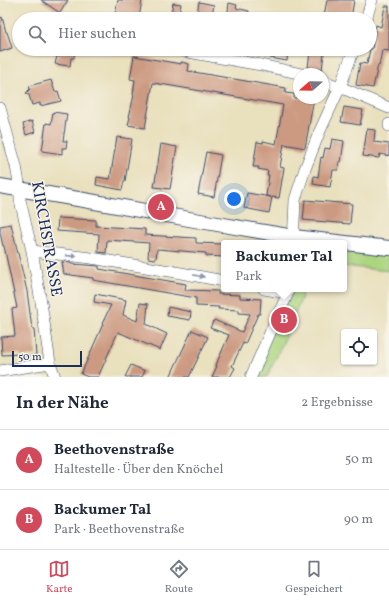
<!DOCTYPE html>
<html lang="de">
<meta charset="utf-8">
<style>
:root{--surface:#fff;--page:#f2f2f3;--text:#1f2937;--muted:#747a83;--line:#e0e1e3;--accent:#d1495b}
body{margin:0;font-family:Vollkorn,serif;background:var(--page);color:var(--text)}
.controls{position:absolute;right:12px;bottom:12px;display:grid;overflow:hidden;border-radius:4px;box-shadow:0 1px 3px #0004}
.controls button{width:36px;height:36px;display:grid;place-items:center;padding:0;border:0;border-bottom:1px solid var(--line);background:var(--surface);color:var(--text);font:20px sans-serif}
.compass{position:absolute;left:293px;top:68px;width:36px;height:36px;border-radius:50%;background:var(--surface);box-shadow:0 1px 3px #0004;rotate:250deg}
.scale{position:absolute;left:12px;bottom:10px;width:70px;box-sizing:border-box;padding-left:4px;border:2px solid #1b2f5e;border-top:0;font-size:11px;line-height:14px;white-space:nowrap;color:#1b2f5e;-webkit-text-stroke:3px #f7f3e8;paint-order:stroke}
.you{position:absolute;left:234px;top:199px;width:14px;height:14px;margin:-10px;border:3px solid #fff;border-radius:50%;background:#1a73e8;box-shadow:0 0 0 6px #1a73e833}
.badge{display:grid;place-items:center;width:26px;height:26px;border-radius:50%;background:var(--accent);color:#fff;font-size:13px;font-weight:700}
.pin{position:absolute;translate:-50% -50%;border:2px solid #fff;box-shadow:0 1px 4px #0006}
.popup{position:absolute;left:221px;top:240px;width:126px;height:52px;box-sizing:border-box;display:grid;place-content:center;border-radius:4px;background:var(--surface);filter:drop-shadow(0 1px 3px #0005);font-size:13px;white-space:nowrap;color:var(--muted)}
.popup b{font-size:15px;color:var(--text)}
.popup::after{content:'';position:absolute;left:50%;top:100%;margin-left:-8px;border:8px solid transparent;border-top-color:var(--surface)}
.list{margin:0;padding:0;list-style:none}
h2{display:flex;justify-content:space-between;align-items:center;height:52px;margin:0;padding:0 16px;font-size:17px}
h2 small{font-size:13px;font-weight:400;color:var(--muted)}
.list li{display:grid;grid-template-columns:26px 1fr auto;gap:12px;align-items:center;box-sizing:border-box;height:60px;padding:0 16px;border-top:1px solid var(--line)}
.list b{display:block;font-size:15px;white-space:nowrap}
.list p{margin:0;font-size:13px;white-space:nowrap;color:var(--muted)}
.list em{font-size:13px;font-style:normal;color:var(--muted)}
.icon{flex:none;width:22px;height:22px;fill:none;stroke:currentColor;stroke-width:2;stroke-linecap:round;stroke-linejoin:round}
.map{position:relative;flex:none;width:389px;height:377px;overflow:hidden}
.search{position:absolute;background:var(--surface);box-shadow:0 1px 3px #0004;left:12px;right:12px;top:12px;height:44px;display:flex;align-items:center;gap:10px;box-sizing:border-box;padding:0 14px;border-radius:22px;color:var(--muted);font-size:15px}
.sheet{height:172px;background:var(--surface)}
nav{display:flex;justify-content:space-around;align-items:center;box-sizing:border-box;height:56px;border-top:1px solid var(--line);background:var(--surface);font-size:11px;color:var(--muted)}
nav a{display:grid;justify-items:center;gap:2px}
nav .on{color:var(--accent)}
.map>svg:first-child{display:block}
.green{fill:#acd580;stroke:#64826f}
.building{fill:#cc9981}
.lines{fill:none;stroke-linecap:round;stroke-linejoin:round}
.minor-casing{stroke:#3a4a6c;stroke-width:12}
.major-casing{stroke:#3a4a6c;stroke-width:16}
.minor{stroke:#fff;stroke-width:11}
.major{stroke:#fff;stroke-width:14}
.oneway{fill:#8d97ae}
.labels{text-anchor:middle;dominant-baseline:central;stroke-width:3;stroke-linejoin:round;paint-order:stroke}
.street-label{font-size:16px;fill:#1b2f5e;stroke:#f7f3e8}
</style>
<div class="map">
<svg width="389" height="377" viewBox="0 0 389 377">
<rect width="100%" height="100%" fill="#f7f3e8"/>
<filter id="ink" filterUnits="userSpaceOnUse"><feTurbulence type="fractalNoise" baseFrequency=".025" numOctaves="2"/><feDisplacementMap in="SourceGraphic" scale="8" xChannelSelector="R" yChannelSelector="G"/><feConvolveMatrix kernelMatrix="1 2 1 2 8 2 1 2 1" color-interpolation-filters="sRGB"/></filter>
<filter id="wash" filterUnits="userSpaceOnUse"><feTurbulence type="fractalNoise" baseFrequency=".012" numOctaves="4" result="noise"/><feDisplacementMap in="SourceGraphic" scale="16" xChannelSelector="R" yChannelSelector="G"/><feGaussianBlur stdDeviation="0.9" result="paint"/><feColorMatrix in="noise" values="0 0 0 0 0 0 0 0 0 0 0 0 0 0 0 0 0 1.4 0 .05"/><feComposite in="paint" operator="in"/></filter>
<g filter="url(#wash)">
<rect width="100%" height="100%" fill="#e9e0bd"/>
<!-- green -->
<path class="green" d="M344 243 389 248V271L344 266Z
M289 289H303L301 299 286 336 267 377H251Z"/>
<g id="blocks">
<!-- building -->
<path class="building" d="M41 0H68L60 13Z
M118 0H142L139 18 133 17 132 19H114Z
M327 0H354L351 19H340L324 16Z
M199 2 214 5 211 19H196Z
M173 3 181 4 178 19H170Z
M229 3 237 5 236 8 249 11 248 19H227Z
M385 6H389V51L382 50 379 66 378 65 373 88 356 85 360 63 367 64 370 49H372L376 25 381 27Z
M2 17 6 32H7L12 48 0 52V18Z
M60 49H75L74 58H71L70 66 55 64 57 56 59 57Z
M272 49H281V50L288 51 287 61 270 58Z
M310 51 324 53 322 70 308 68Z
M134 56 181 64V62L189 64 188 71 286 88 285 93 294 94V98H314L305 148 284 144 280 167 284 168 279 198 272 197 269 213 244 208 247 193 271 197 266 196 269 175H267L268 171 258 169 259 167H253L257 142 263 143V141L276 144 283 105 166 85 153 83 145 128 128 125 130 117H129L134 95H133L135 80 130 79Z
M51 80 55 92 58 91 61 101 40 106V103L32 105 29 95 26 93 30 89 29 86Z
M344 107 363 110 360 125 341 122Z
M53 112 67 114 63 141H67L66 148H62V154L42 151 46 123 51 124Z
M32 121 35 132 26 135 23 124Z
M367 129 375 130 374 142 389 144V156L380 154 379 158 363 156Z
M117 137 132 139 125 181H124L122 190 96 185 97 177 110 179Z
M332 139 344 141 341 162H339L338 170H333L330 187 313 184 314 176 318 177 321 157 323 158 325 148 330 149Z
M161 144 177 147 170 189 154 187Z
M206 152 221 155 214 197 198 194Z
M305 200 352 204 350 224 303 220Z
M58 218 96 220V226L145 229V235L196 238V243L224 244V257L206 256V253L157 249 156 259 148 258 149 243 107 240 106 253 98 252 99 234 57 231Z
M11 224 27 291 32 329H34L36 355 21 357 20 354 2 355 1 337 15 336 12 309 17 308 4 246H3L0 233V226Z
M62 262 71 263V264L99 266V269L186 284 185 290 218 291V294L240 295V298L261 299 260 314H258L245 344 243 343 232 366 235 368 230 377H212L217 366H216L218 360 229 335 210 328 214 320 242 332 250 314 239 313V310L218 309 219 307 196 306V298L93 280V278L64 274Z
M95 294 126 300 123 315 137 321 140 303 148 304 146 324 167 334 160 350 118 332 98 377H88L81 374 103 324H102L111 305 94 302Z
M168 307 191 312 190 320 167 316Z
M192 330 208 337 189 377H170Z
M131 365 145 371 142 377H125Z"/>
</g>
</g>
<g filter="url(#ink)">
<use href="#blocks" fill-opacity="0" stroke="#3a4a6c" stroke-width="1"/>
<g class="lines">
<defs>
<path id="minor" d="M366 19 372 0
M175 49 188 52 261 65 302 74
M323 81 340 87 389 108
M0 108 16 166 20 189V200L32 251 41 302 50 363 55 377
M389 126V124
M293 243 295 200 305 169 319 133 340 87 354 49
M32 251 91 258 170 271 224 281
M264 289 288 293
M0 371 50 363
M251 377 270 333 288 293 289 289"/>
<path id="major" d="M0 186 84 200 200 221 294 237 389 248"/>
</defs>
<!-- minor casing -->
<use href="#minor" class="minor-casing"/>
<!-- major casing -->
<use href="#major" class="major-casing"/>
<!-- minor -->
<use href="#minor" class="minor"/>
<!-- major -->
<use href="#major" class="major"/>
</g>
<!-- one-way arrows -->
<defs><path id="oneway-solid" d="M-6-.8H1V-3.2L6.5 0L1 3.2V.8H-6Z"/></defs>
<g class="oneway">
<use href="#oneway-solid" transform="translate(71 256) rotate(6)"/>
<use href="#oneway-solid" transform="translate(199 276) rotate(11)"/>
</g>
</g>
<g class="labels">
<!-- street labels -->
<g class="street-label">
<text transform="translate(46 239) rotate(80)">KIRCHSTRASSE</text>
</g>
</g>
</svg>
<div class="controls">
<button><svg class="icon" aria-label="locate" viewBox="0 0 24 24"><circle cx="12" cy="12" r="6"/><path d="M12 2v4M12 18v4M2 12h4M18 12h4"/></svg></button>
</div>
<svg class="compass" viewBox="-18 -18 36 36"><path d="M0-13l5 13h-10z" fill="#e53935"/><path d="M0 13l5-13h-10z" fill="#747a83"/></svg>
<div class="scale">50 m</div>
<div class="you"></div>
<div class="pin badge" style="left:161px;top:207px">A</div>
<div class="pin badge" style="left:284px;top:320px">B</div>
<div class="popup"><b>Backumer Tal</b>Park</div>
<div class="search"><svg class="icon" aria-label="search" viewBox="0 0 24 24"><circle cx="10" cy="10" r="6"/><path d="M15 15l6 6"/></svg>Hier suchen</div>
</div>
<section class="sheet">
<h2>In der Nähe<small>2 Ergebnisse</small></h2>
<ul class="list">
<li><span class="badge">A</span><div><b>Beethovenstraße</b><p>Haltestelle · Über den Knöchel</p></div><em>50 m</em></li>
<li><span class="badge">B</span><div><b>Backumer Tal</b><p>Park · Beethovenstraße</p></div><em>90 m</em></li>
</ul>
</section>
<nav>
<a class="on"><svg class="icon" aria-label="map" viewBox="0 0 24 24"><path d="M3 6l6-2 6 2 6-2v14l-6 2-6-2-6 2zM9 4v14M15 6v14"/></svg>Karte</a>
<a><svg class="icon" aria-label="directions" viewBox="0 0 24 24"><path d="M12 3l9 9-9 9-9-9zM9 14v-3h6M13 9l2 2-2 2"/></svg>Route</a>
<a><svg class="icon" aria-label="saved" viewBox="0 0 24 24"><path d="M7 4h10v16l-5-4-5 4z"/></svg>Gespeichert</a>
</nav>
